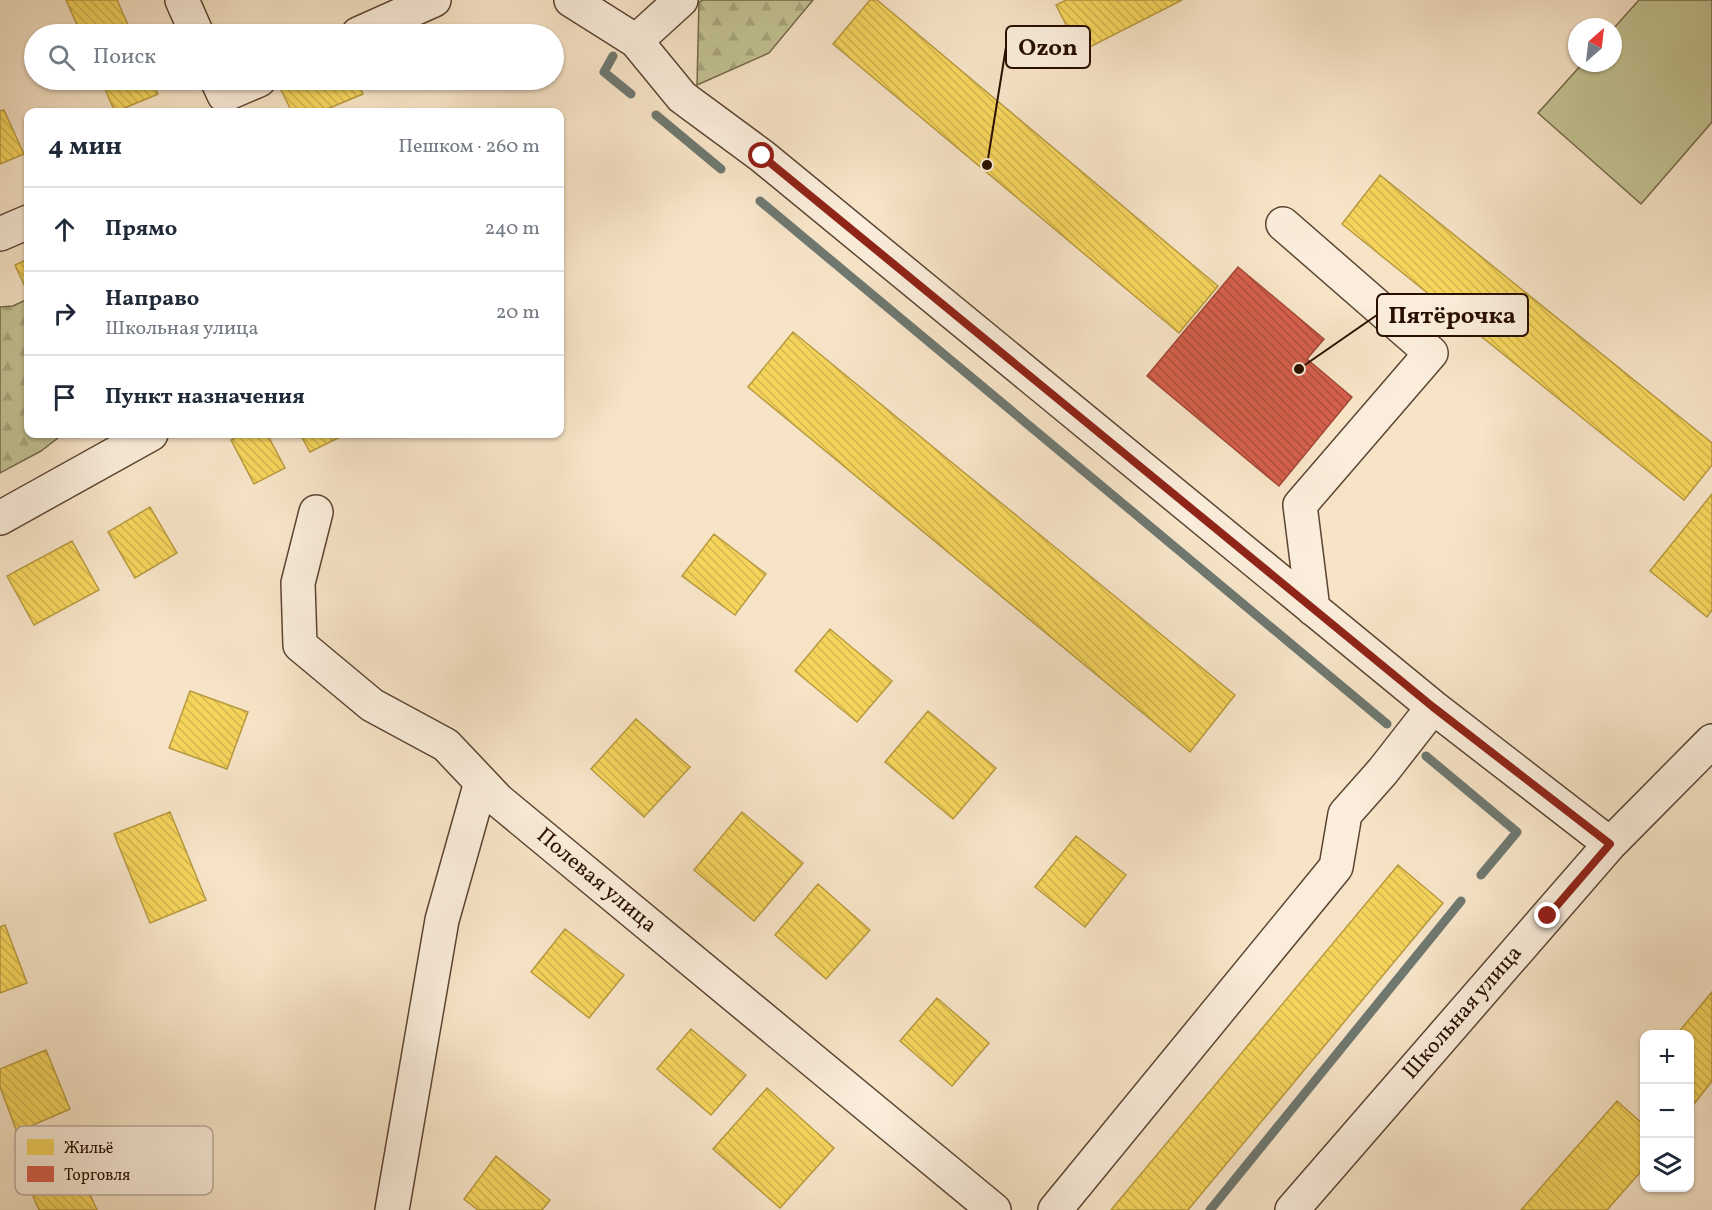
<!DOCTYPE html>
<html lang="ru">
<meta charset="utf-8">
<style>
:root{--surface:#fff;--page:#f2f2f3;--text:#1f2937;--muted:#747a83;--line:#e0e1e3}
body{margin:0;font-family:Vollkorn,serif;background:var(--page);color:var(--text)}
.controls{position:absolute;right:18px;bottom:18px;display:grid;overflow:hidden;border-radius:12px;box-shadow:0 2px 4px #0004}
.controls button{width:54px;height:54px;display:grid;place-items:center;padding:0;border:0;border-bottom:2px solid var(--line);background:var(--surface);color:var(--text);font:30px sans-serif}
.compass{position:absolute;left:1568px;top:18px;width:54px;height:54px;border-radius:50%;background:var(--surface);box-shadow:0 2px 4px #0004;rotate:28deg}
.stop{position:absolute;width:18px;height:18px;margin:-14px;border:4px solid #8f2418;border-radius:50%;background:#fff}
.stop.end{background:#8f2418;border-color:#fff;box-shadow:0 2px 6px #0008}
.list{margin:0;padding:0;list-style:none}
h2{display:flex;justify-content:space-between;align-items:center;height:78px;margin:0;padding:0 24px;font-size:26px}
h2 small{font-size:20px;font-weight:400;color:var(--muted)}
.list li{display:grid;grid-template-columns:39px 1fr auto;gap:18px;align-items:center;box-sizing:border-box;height:84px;padding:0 24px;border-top:2px solid var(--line)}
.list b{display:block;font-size:22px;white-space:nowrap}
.list p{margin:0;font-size:20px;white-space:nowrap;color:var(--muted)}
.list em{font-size:20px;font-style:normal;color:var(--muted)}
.icon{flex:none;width:33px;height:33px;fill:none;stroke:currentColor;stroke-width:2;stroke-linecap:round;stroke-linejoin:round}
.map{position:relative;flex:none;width:1712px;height:1210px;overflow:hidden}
.search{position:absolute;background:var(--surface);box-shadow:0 2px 4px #0004;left:24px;top:24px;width:540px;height:66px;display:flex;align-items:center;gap:15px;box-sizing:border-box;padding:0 21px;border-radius:33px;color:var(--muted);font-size:22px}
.panel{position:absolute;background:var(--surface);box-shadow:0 2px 4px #0004;left:24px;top:108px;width:540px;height:330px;border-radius:12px}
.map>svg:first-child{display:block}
.grass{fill:#c2c292;stroke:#766849;stroke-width:1.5}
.forest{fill:url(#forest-firs);stroke:#766849;stroke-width:1.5}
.homes{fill:url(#homes-back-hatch);stroke:#b89a40;stroke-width:1.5}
.shops{fill:url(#shops-back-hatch);stroke:#a24836;stroke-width:1.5}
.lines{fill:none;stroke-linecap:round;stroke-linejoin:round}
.stream{stroke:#6f7870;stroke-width:9}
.minor-casing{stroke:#5c4432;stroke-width:36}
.minor{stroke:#faeddb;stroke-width:33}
.route{stroke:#8f2418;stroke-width:8}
.labels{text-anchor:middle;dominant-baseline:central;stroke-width:6;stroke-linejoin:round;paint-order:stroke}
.street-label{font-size:22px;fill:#290f00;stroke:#faeddb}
.key{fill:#faeddb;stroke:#ba9;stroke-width:1.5}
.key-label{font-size:16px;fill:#290f00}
.leader{fill:none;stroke:#290f00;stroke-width:2}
.callout-dot{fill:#290f00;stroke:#faeddb;stroke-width:2}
.callout{fill:#faeddb;stroke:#290f00;stroke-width:2}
.callout-label{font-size:24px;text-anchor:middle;font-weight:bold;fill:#290f00}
</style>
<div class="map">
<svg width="1712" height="1210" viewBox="0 0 1712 1210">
<defs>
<pattern id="forest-firs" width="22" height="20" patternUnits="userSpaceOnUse" patternTransform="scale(1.5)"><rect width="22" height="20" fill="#c2c292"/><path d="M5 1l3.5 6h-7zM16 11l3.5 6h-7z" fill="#a7a67c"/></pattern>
<pattern id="homes-back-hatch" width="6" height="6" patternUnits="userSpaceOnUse" patternTransform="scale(1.5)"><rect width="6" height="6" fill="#f6d55c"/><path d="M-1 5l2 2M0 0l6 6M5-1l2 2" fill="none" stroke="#d3b64e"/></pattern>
<pattern id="shops-back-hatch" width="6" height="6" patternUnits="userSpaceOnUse" patternTransform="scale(1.5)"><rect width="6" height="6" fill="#d6604d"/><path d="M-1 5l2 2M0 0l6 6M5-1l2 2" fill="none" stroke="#ae4e3e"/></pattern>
</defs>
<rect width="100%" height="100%" fill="#f7e4c7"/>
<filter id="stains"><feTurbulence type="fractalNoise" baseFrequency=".00333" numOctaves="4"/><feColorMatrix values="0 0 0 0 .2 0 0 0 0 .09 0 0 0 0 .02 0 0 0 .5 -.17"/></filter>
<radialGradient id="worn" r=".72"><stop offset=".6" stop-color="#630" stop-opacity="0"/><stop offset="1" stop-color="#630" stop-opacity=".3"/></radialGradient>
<!-- grass -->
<path class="grass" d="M1639 0H1712V122L1641 204 1538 113 1583 63H1613V29Z"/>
<!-- forest -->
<path class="forest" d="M703 0H813L769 53 697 85 699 2Z
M28 299V434H63L41 451 0 473V307L13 306Z"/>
<!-- homes -->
<path class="homes" d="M66 0H117L132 34H81Z
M870 0H877L1218 286 1179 333 833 44Z
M1066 0H1182L1080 52 1056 5Z
M101 80H152L158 94 115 112Z
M288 80H357L363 94 320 112H292L278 84Z
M4 110 24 154 0 164V111Z
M1380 175 1712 443V465L1684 500 1342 224Z
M28 259V293L15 265Z
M793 332 1235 695 1190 752 748 387Z
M243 434H267L285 468 254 484 231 440Z
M300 434H346L310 452Z
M1712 494V610L1707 617 1650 571Z
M150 507 177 553 135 578 108 532Z
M714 534 766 574 735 615 682 576Z
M72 541 99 590 34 625 7 576Z
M830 629 892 681 857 722 795 671Z
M190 691 248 712 227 769 169 748Z
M928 711 996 768 953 819 885 762Z
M636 719 690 767 644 817 591 769Z
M170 812 206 900 150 923 114 834Z
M742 812 803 863 754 921 694 870Z
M1076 836 1126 875 1085 927 1035 887Z
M1398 865 1443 903 1188 1210H1111Z
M818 884 870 930 826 979 775 935Z
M5 925 27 983 0 993V927Z
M565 929 624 975 589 1018 531 972Z
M1712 992V1081L1690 1109V1034H1677Z
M937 998 989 1043 952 1086 900 1041Z
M691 1029 746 1075 711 1115 657 1069Z
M46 1050 70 1109 17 1132 0 1087V1069Z
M767 1088 834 1148 780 1208 713 1149Z
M1617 1101 1644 1125V1168L1607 1210H1521Z
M66 1142 97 1210H39L18 1162Z
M496 1156 550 1200 542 1210H478L464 1199Z"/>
<!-- shops -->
<path class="shops" d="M1238 267 1324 339 1307 359 1352 397 1279 486 1147 376Z"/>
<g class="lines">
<!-- stream -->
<path class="stream" d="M613 56 604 72 631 94
M656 115 721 169
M760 201 1387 724
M1426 756 1517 832 1481 875
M1210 1210 1461 901"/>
<defs>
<path id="minor" d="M182 0 197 34
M571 0 636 41 682 97 762 156 1433 707 1610 844
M358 34 434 0
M636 41 681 0
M217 80 224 95 259 80
M1283 224 1431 353 1300 505 1313 609
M0 234 28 222
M316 512 298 583 300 645 372 705 446 745 498 800 994 1210
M0 518 151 434
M392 1210 442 920 481 782
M1055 1210 1336 867 1345 814 1383 771 1433 707
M1292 1210 1610 844 1712 741"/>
</defs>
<!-- minor casing -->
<use href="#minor" class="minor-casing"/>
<!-- minor -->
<use href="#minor" class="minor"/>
</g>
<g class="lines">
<!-- route -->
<path class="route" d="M762 156 1433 707 1610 844 1548 916"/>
</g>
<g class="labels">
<!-- street labels -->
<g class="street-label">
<text transform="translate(596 881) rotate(40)">Полевая улица</text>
<text transform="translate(1463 1013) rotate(-49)">Школьная улица</text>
</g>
</g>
<!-- legend -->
<rect x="15" y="1126" width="198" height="69" rx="9" class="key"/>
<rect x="27" y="1139" width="27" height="16" fill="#f6d55c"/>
<rect x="27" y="1166" width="27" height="16" fill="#d6604d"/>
<g class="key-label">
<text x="64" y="1153">Жильё</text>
<text x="64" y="1180">Торговля</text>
</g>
<!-- callouts -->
<path class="leader" d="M987 165L1006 47M1299 369L1377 315"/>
<g class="callout-dot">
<circle cx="987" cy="165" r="6"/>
<circle cx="1299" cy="369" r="6"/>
</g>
<g class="callout">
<rect x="1006" y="26" width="84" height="42" rx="6"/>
<rect x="1377" y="294" width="151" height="42" rx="6"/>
</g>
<g class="callout-label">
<text x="1048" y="55">Ozon</text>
<text x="1452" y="323">Пятёрочка</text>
</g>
<rect width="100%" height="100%" filter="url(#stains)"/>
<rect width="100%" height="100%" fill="url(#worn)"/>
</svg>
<div class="controls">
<button>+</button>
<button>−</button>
<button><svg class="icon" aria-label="layers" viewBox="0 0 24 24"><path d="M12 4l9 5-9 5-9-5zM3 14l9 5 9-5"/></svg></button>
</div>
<svg class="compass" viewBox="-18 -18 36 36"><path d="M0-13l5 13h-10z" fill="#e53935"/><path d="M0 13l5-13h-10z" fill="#747a83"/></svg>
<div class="stop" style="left:762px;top:156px"></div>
<div class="stop end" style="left:1548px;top:916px"></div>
<div class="search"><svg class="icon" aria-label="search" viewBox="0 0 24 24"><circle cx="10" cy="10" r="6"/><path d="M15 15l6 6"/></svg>Поиск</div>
<section class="panel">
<h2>4 мин<small>Пешком · 260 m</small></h2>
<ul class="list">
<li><svg class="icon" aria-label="ahead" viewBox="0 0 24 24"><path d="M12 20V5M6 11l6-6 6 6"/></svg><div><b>Прямо</b></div><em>240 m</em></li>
<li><svg class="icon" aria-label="right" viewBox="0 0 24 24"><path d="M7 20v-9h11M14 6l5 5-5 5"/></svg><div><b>Направо</b><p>Школьная улица</p></div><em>20 m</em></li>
<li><svg class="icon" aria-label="arrive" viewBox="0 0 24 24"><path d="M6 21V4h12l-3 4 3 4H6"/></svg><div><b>Пункт назначения</b></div></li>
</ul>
</section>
</div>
